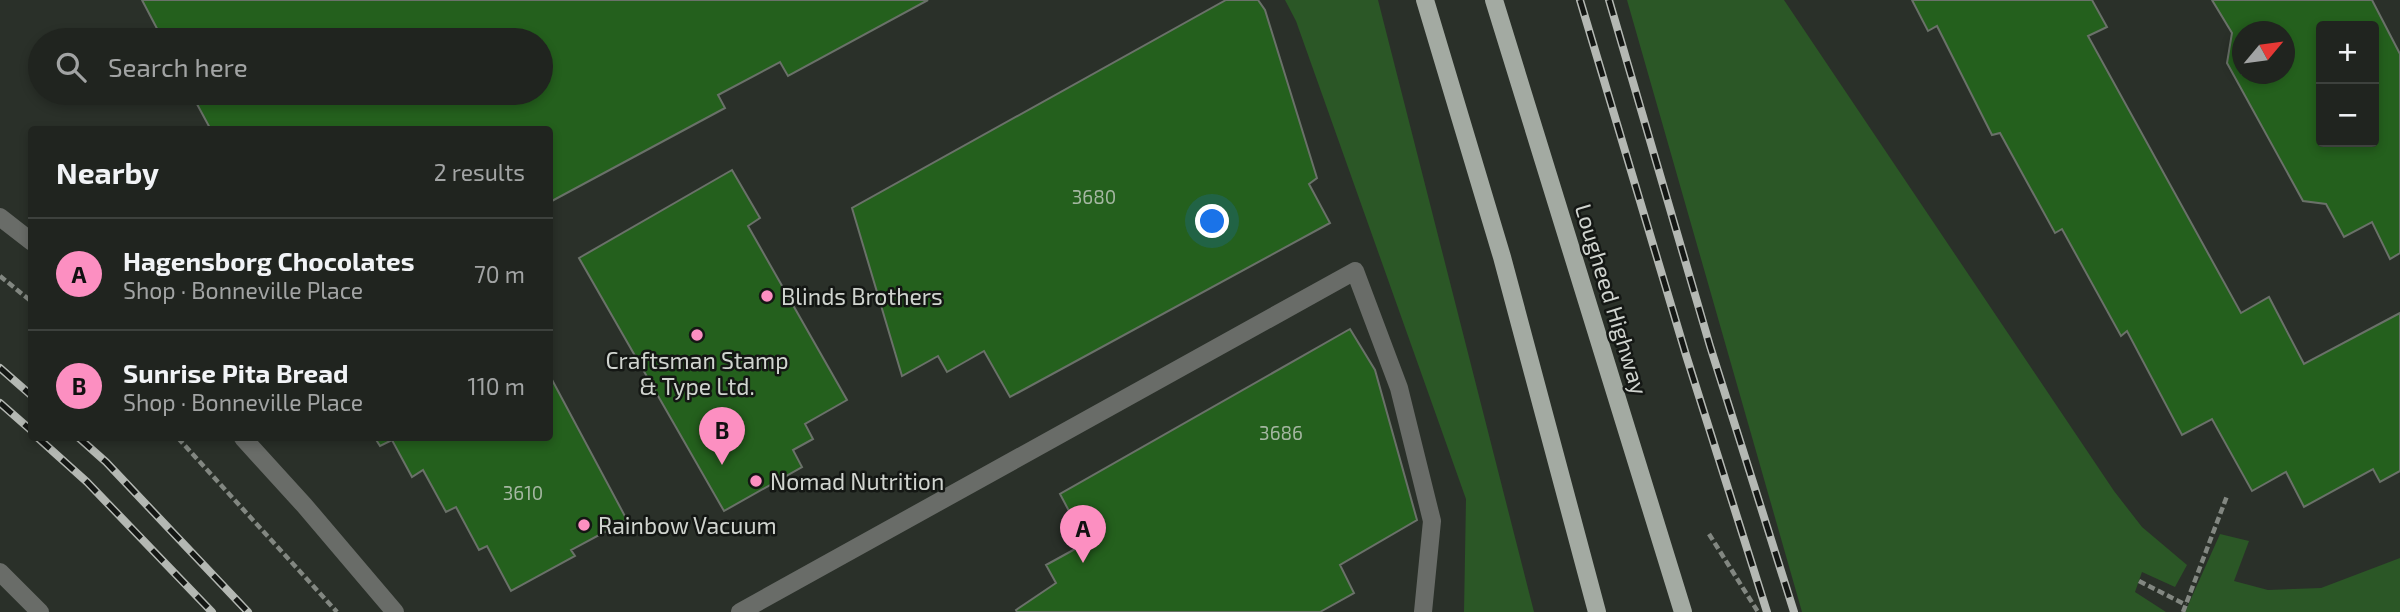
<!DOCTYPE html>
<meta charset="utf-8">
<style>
:root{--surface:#20241f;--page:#2d302c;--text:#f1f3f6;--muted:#a2a4a4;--line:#3d413d;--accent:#fc8fc1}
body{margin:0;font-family:"Exo 2",sans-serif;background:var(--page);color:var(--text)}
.controls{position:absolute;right:21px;top:21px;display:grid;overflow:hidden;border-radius:7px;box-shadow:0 4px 10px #0003}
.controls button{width:63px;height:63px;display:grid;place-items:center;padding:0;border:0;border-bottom:2px solid var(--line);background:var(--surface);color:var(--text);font:35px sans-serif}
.compass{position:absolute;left:2232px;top:21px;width:63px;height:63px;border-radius:50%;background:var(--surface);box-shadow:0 4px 10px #0003;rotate:61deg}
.you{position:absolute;left:1213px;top:222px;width:24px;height:24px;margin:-18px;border:5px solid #fff;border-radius:50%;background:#1a73e8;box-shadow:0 0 0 10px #1a73e833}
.badge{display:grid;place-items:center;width:46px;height:46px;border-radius:50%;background:var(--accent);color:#111;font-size:23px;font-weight:700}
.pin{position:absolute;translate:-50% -58px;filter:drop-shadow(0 2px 4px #0008)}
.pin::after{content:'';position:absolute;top:37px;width:24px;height:21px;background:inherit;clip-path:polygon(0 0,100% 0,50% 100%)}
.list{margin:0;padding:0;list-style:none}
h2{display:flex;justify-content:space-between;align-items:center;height:91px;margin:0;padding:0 28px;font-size:30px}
h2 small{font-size:23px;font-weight:400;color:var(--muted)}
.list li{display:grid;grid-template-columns:46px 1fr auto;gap:21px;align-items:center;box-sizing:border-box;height:112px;padding:0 28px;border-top:2px solid var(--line)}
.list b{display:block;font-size:26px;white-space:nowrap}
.list p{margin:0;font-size:23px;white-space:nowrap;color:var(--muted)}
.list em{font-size:23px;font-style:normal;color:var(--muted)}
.icon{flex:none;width:38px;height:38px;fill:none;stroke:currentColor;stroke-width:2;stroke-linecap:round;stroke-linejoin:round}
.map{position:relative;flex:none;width:2400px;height:612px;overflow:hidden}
.search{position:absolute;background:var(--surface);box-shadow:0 4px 10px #0003;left:28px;top:28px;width:525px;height:77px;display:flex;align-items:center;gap:18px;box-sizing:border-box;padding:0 24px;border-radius:38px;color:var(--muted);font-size:26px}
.panel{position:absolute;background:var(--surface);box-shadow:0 4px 10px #0003;left:28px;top:126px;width:525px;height:315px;border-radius:7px}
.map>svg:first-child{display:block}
.green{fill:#2b5726}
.building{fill:#24601d;stroke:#6a7169;stroke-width:2;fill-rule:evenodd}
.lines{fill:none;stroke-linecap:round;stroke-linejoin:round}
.path{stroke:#828781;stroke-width:4.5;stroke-dasharray:7 3.5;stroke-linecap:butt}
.minor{stroke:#696c68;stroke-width:18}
.major{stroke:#a3aaa2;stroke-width:18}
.rail-casing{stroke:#b4b8b3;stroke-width:8}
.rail{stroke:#141714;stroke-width:5;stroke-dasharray:16;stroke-linecap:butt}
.poi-dot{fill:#fc8fc1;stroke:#141714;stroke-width:2.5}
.labels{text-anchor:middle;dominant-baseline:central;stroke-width:5;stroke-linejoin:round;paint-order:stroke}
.number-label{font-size:19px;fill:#a5b7a2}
.poi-label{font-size:23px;fill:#d0d4cf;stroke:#141714;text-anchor:start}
.street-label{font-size:23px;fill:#d0d4cf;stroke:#141714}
</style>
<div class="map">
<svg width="2400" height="612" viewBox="0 0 2400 612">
<rect width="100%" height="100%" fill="#2a3029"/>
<!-- green -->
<path class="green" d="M1285 0H1378L1534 612H1464L1466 499 1296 21Z
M1627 0H1784L2114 491 2142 527 2187 565 2175 587 2142 572 2135 592 2166 612H1802Z
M2220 534 2249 541 2234 581 2268 590 2321 588 2400 558V612H2185Z"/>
<!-- building -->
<path class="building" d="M142 0H928L788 76 780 62 718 95 725 108 550 202V130H211L191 93H541V40H163Z
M1226 0H1258L1265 10 1317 178 1309 184 1330 223 1010 397 984 351 947 372 938 356 902 376 852 208Z
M1912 0H2092L2107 27 2088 36 2241 313 2269 297 2304 364 2400 313V471L2380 482 2373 469 2304 507 2286 472 2252 491 2212 419 2182 435 2127 331 2121 336 2062 229 2055 233 2000 133 1992 135 1937 26 1928 31Z
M2212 0H2372L2400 54V253L2390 259 2372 222 2344 237 2326 204 2303 201 2227 63 2232 33ZM2321 26H2374V142H2321ZM2242 32H2284V74H2242Z
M732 170 760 218 748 226 847 400 805 424 813 439 793 450 802 467 724 511 579 258Z
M1350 329 1375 370 1417 520 1340 565 1354 593 1320 612H1017L1016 610 1056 583 1046 565 1086 543 1060 494Z
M550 376 627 520 571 550 575 556 511 591 487 546 479 550 456 507 446 512 423 470 412 477 392 440 380 446 375 438H550Z"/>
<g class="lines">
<!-- path -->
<path class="path" d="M0 276 32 302
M178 438 337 612
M1709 534 1758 612
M2139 581 2186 605
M2183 612 2227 496"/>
<!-- minor -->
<path class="minor" d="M0 217 32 242
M243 438 304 505 395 612
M0 572 40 612
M740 612 1355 271 1399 388 1432 521 1423 612"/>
<!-- major -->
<path class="major" d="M1425 0 1502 257 1597 612
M1494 0 1683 612"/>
<defs>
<path id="rail" d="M1580 0 1686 355 1767 612
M1609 0 1710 346 1794 612
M0 368 32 396
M0 403 32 431
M38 438 87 482 212 612
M79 438 106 462 248 612"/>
</defs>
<!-- rail casing -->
<use href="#rail" class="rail-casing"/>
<!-- rail -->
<use href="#rail" class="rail"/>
</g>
<!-- markers -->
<g class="poi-dot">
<circle cx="767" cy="296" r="7"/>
<circle cx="697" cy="335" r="7"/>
<circle cx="756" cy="481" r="7"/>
<circle cx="584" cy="525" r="7"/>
</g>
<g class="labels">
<!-- number labels -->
<g class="number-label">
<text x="1094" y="196">3680</text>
<text x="1281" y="432">3686</text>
<text x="523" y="492">3610</text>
</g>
<!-- poi labels -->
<g class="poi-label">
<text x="781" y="296">Blinds Brothers</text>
<text x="697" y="360" text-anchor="middle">Craftsman Stamp<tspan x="697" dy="26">&amp; Type Ltd.</tspan></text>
<text x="770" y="481">Nomad Nutrition</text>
<text x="598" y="525">Rainbow Vacuum</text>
</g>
<!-- street labels -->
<g class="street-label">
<text transform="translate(1612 299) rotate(73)">Lougheed Highway</text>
</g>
</g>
</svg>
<div class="controls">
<button>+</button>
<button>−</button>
</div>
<svg class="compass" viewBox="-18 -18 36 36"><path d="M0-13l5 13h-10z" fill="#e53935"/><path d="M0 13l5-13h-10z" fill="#a2a4a4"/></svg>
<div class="you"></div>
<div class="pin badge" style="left:1083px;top:563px">A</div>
<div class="pin badge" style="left:722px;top:465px">B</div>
<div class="search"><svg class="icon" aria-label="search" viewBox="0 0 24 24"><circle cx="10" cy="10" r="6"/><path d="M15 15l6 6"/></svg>Search here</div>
<section class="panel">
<h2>Nearby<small>2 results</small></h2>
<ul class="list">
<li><span class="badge">A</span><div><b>Hagensborg Chocolates</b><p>Shop · Bonneville Place</p></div><em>70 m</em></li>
<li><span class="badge">B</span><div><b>Sunrise Pita Bread</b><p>Shop · Bonneville Place</p></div><em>110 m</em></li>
</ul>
</section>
</div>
